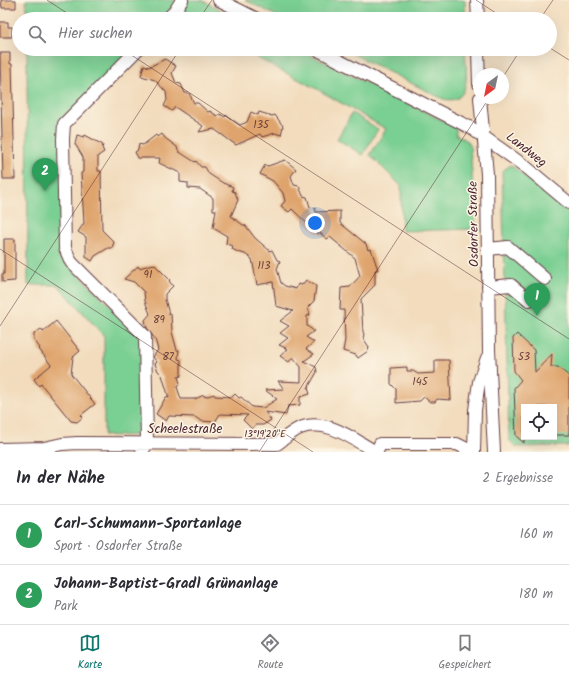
<!DOCTYPE html>
<html lang="de">
<meta charset="utf-8">
<style>
:root{--surface:#fff;--page:#f2f2f3;--text:#2b2b33;--muted:#7c7c81;--line:#e1e1e2;--accent:#0f766e}
body{margin:0;font-family:Kalam,sans-serif;background:var(--page);color:var(--text)}
.controls{position:absolute;right:12px;bottom:12px;display:grid;overflow:hidden;border-radius:0px;box-shadow:0 4px 16px #0002}
.controls button{width:36px;height:36px;display:grid;place-items:center;padding:0;border:0;border-bottom:1px solid var(--line);background:var(--surface);color:var(--text);font:20px sans-serif}
.compass{position:absolute;left:473px;top:68px;width:36px;height:36px;border-radius:50%;background:var(--surface);box-shadow:0 4px 16px #0002;rotate:213deg}
.you{position:absolute;left:315px;top:223px;width:14px;height:14px;margin:-10px;border:3px solid #fff;border-radius:50%;background:#1a73e8;box-shadow:0 0 0 6px #1a73e833}
.badge{display:grid;place-items:center;width:26px;height:26px;border-radius:50%;background:var(--accent);color:#fff;font-size:13px;font-weight:700}
.pin{position:absolute;translate:-50% -33px;filter:drop-shadow(0 1px 2px #0008)}
.pin::after{content:'';position:absolute;top:21px;width:14px;height:12px;background:inherit;clip-path:polygon(0 0,100% 0,50% 100%)}
.list{margin:0;padding:0;list-style:none}
h2{display:flex;justify-content:space-between;align-items:center;height:52px;margin:0;padding:0 16px;font-size:17px}
h2 small{font-size:13px;font-weight:400;color:var(--muted)}
.list li{display:grid;grid-template-columns:26px 1fr auto;gap:12px;align-items:center;box-sizing:border-box;height:60px;padding:0 16px;border-top:1px solid var(--line)}
.list b{display:block;font-size:15px;white-space:nowrap}
.list p{margin:0;font-size:13px;white-space:nowrap;color:var(--muted)}
.list em{font-size:13px;font-style:normal;color:var(--muted)}
.icon{flex:none;width:22px;height:22px;fill:none;stroke:currentColor;stroke-width:2;stroke-linecap:round;stroke-linejoin:round}
.map{position:relative;flex:none;width:569px;height:452px;overflow:hidden}
.search{position:absolute;background:var(--surface);box-shadow:0 4px 16px #0002;left:12px;right:12px;top:12px;height:44px;display:flex;align-items:center;gap:10px;box-sizing:border-box;padding:0 14px;border-radius:22px;color:var(--muted);font-size:15px}
.sheet{height:172px;background:var(--surface)}
nav{display:flex;justify-content:space-around;align-items:center;box-sizing:border-box;height:56px;border-top:1px solid var(--line);background:var(--surface);font-size:11px;color:var(--muted)}
nav a{display:grid;justify-items:center;gap:2px}
nav .on{color:var(--accent)}
.map>svg:first-child{display:block}
.green{fill:#7acf93;stroke:#62775f;fill-rule:evenodd}
.building{fill:#dfa46d}
.lines{fill:none;stroke-linecap:round;stroke-linejoin:round}
.minor-casing{stroke:#633b41;stroke-width:14}
.minor{stroke:#fff;stroke-width:12}
.ticks{fill:none;stroke:#4a1f2b;stroke-width:1;stroke-opacity:0.45}
.labels{text-anchor:middle;dominant-baseline:central;stroke-width:3;stroke-linejoin:round;paint-order:stroke}
.number-label{font-size:11px;fill:#6f403c}
.street-label{font-size:13px;fill:#4a1f2b;stroke:#fcf5e5}
.ticks-label{font-size:10px;text-anchor:middle;fill:#4a1f2b;stroke:#fcf5e5;stroke-width:3;stroke-linejoin:round;paint-order:stroke}
</style>
<div class="map">
<svg width="569" height="452" viewBox="0 0 569 452">
<rect width="100%" height="100%" fill="#fcf5e5"/>
<filter id="ink" filterUnits="userSpaceOnUse"><feTurbulence type="fractalNoise" baseFrequency=".025" numOctaves="2"/><feDisplacementMap in="SourceGraphic" scale="8" xChannelSelector="R" yChannelSelector="G"/><feConvolveMatrix kernelMatrix="1 2 1 2 8 2 1 2 1" color-interpolation-filters="sRGB"/></filter>
<filter id="wash" filterUnits="userSpaceOnUse"><feTurbulence type="fractalNoise" baseFrequency=".012" numOctaves="4" result="noise"/><feDisplacementMap in="SourceGraphic" scale="16" xChannelSelector="R" yChannelSelector="G"/><feGaussianBlur stdDeviation="0.9" result="paint"/><feColorMatrix in="noise" values="0 0 0 0 0 0 0 0 0 0 0 0 0 0 0 0 0 1.4 0 .05"/><feComposite in="paint" operator="in"/></filter>
<g filter="url(#wash)">
<rect width="100%" height="100%" fill="#f2dcbd"/>
<!-- green -->
<path class="green" d="M26 0H202L239 19H181L170 14 165 19H27Z
M245 0H465V19H283Z
M27 49H135L62 123V258L143 338 144 435 104 436V336L58 285H28Z
M240 49H298L456 127V135L468 141 470 146 476 229 402 231 401 186 370 155 386 129 317 89Z
M343 49H465C466 68 473 106 443 99Z
M352 113 378 129 363 155 337 139Z
M511 165 569 212V446L516 447 509 440 502 171ZM524 407H554V437H524Z"/>
<g id="blocks">
<!-- building -->
<path class="building" d="M1 0H16V8H2Z
M0 22H8V27H12V37H0Z
M0 53H10V64H12L15 179H3Z
M165 59 176 66 172 73 176 83 181 84 185 93H189L194 103H198L208 112 210 111 217 116 220 114 225 117 226 115 240 125 247 122 251 112 258 115 259 112 272 116 275 115 283 126 281 135 275 133 262 137 260 134 236 145 214 129 199 132 203 126 175 107 172 111 164 106 167 100 166 92 155 80 141 76 144 65 149 67Z
M162 134 165 138 177 147 178 151 195 162 196 161 201 167H205L209 174 223 183 233 187 232 191 235 192 238 200 231 216 243 225H245L255 238 270 251 272 250 277 260 280 261 277 269 281 283 285 286 296 289 298 284 302 285 306 280 316 286 314 301 308 307 310 315 307 316V326L314 331 306 337 314 342 306 349 314 354 304 361 316 367 317 372 308 388 310 394 300 397V405L288 406 286 415 265 412 271 420 263 425H255L252 429 243 420 248 415 220 414 215 422 201 421 195 417 169 416 166 421 156 414 166 397 169 398 162 375 158 371 155 364 157 362 153 357 158 350 155 339 147 328 145 320 150 314 145 301 144 292 134 282 124 279 138 266 139 268 154 264 170 280 169 281 173 286 165 294V299L169 314H171L172 332 177 350H179L178 359 181 360V376L178 377 180 383 177 387 181 399H195L204 395 205 397 214 394 215 396 232 397 235 394 239 398 241 397 252 407 263 408 277 399 265 390 284 389 278 381 301 382V367L293 357 289 362 280 356 288 349 279 345 288 338 280 333 289 326 280 321 293 311 276 306 273 282 257 285 252 259 245 254 238 252 232 249 233 246 226 244 227 236 213 228 216 210H213V198L200 189 188 188V183L180 182V173L159 163 160 158H138L135 152 138 150 139 144 143 145 156 135 158 137Z
M77 135 84 137 85 135 103 145 102 148 104 152 98 156V171H101L102 230 114 242 112 248H108L95 256 92 261 86 257V237L78 232 84 223 81 173 83 172V157L75 144Z
M285 160 296 169 291 176 294 185 299 186 303 196 307 197 310 207 315 208 316 212 340 211V223L366 244 368 250 371 249 378 270H375V285L361 299 363 332 364 334 363 338 369 347 368 351 358 358 356 355 343 351 345 340 344 310H340L341 288 350 287 360 276 355 258 330 237 327 239 319 232 318 234 292 209 289 212 281 206 285 201 283 193 273 181 260 174 265 165 268 166Z
M4 239H15V281L2 282V274H4Z
M56 321 80 351 73 357 71 374 95 404 81 415 83 417 77 422 71 421 41 384 39 386 34 379 51 365 39 349 40 348 34 340V334L41 329 43 332Z
M517 334 534 350 535 372 552 354 551 367H558L569 376V435H554V407H524V443L516 436 514 388 521 380 514 371 513 338Z
M435 360H449L451 400 437 399 435 402H430L424 397 420 401 396 403V389L391 384V368L407 367V371H413L418 374 435 373Z"/>
</g>
</g>
<g filter="url(#ink)">
<use href="#blocks" fill-opacity="0" stroke="#633b41" stroke-width="1"/>
<g class="lines">
<defs>
<path id="minor" d="M219 0 257 19
M477 0 478 19
M167 19 175 11 182 0
M138 49 64 124 63 139 65 248 71 262 145 336 147 443 142 452
M316 49 471 128 526 167 569 203
M478 49 479 84
M480 98 487 174 489 350 494 452
M488 249 508 247 545 279
M488 287 511 285 529 300
M0 449 44 448 62 444 77 443 277 444C285 438 291 432 300 428 326 417 354 440 376 452
M377 452 380 444H457L473 452
M474 452 475 410 479 382 487 358"/>
</defs>
<!-- minor casing -->
<use href="#minor" class="minor-casing"/>
<!-- minor -->
<use href="#minor" class="minor"/>
</g>
</g>
<!-- ticks -->
<path class="ticks" d="M47 0 76 19M476 0 505 19M199 19 212 0M540 19 553 0M550 48 569 60M122 49 569 339M503 77 521 49M0 249 313 452M0 326 180 49M259 452 489 98"/>
<g class="labels">
<!-- number labels -->
<g class="number-label">
<text x="261" y="125">135</text>
<text x="264" y="266">113</text>
<text x="148" y="275">91</text>
<text x="159" y="320">89</text>
<text x="168" y="357">87</text>
<text x="524" y="357">53</text>
<text x="420" y="382">145</text>
</g>
<!-- street labels -->
<g class="street-label">
<text transform="translate(526 150) rotate(38)">Landweg</text>
<text transform="translate(474 224) rotate(-91)">Osdorfer Straße</text>
<text x="185" y="429">Scheelestraße</text>
</g>
</g>
<g class="ticks-label">
<text x="265" y="437">13°19'20"E</text>
</g>
</svg>
<div class="controls">
<button><svg class="icon" aria-label="locate" viewBox="0 0 24 24"><circle cx="12" cy="12" r="6"/><path d="M12 2v4M12 18v4M2 12h4M18 12h4"/></svg></button>
</div>
<svg class="compass" viewBox="-18 -18 36 36"><path d="M0-13l5 13h-10z" fill="#e53935"/><path d="M0 13l5-13h-10z" fill="#7c7c81"/></svg>
<div class="you"></div>
<div class="pin badge" style="left:537px;top:316px;background:#2e9e5b">1</div>
<div class="pin badge" style="left:45px;top:191px;background:#2e9e5b">2</div>
<div class="search"><svg class="icon" aria-label="search" viewBox="0 0 24 24"><circle cx="10" cy="10" r="6"/><path d="M15 15l6 6"/></svg>Hier suchen</div>
</div>
<section class="sheet">
<h2>In der Nähe<small>2 Ergebnisse</small></h2>
<ul class="list">
<li><span class="badge" style="background:#2e9e5b">1</span><div><b>Carl-Schumann-Sportanlage</b><p>Sport · Osdorfer Straße</p></div><em>160 m</em></li>
<li><span class="badge" style="background:#2e9e5b">2</span><div><b>Johann-Baptist-Gradl Grünanlage</b><p>Park</p></div><em>180 m</em></li>
</ul>
</section>
<nav>
<a class="on"><svg class="icon" aria-label="map" viewBox="0 0 24 24"><path d="M3 6l6-2 6 2 6-2v14l-6 2-6-2-6 2zM9 4v14M15 6v14"/></svg>Karte</a>
<a><svg class="icon" aria-label="directions" viewBox="0 0 24 24"><path d="M12 3l9 9-9 9-9-9zM9 14v-3h6M13 9l2 2-2 2"/></svg>Route</a>
<a><svg class="icon" aria-label="saved" viewBox="0 0 24 24"><path d="M7 4h10v16l-5-4-5 4z"/></svg>Gespeichert</a>
</nav>
